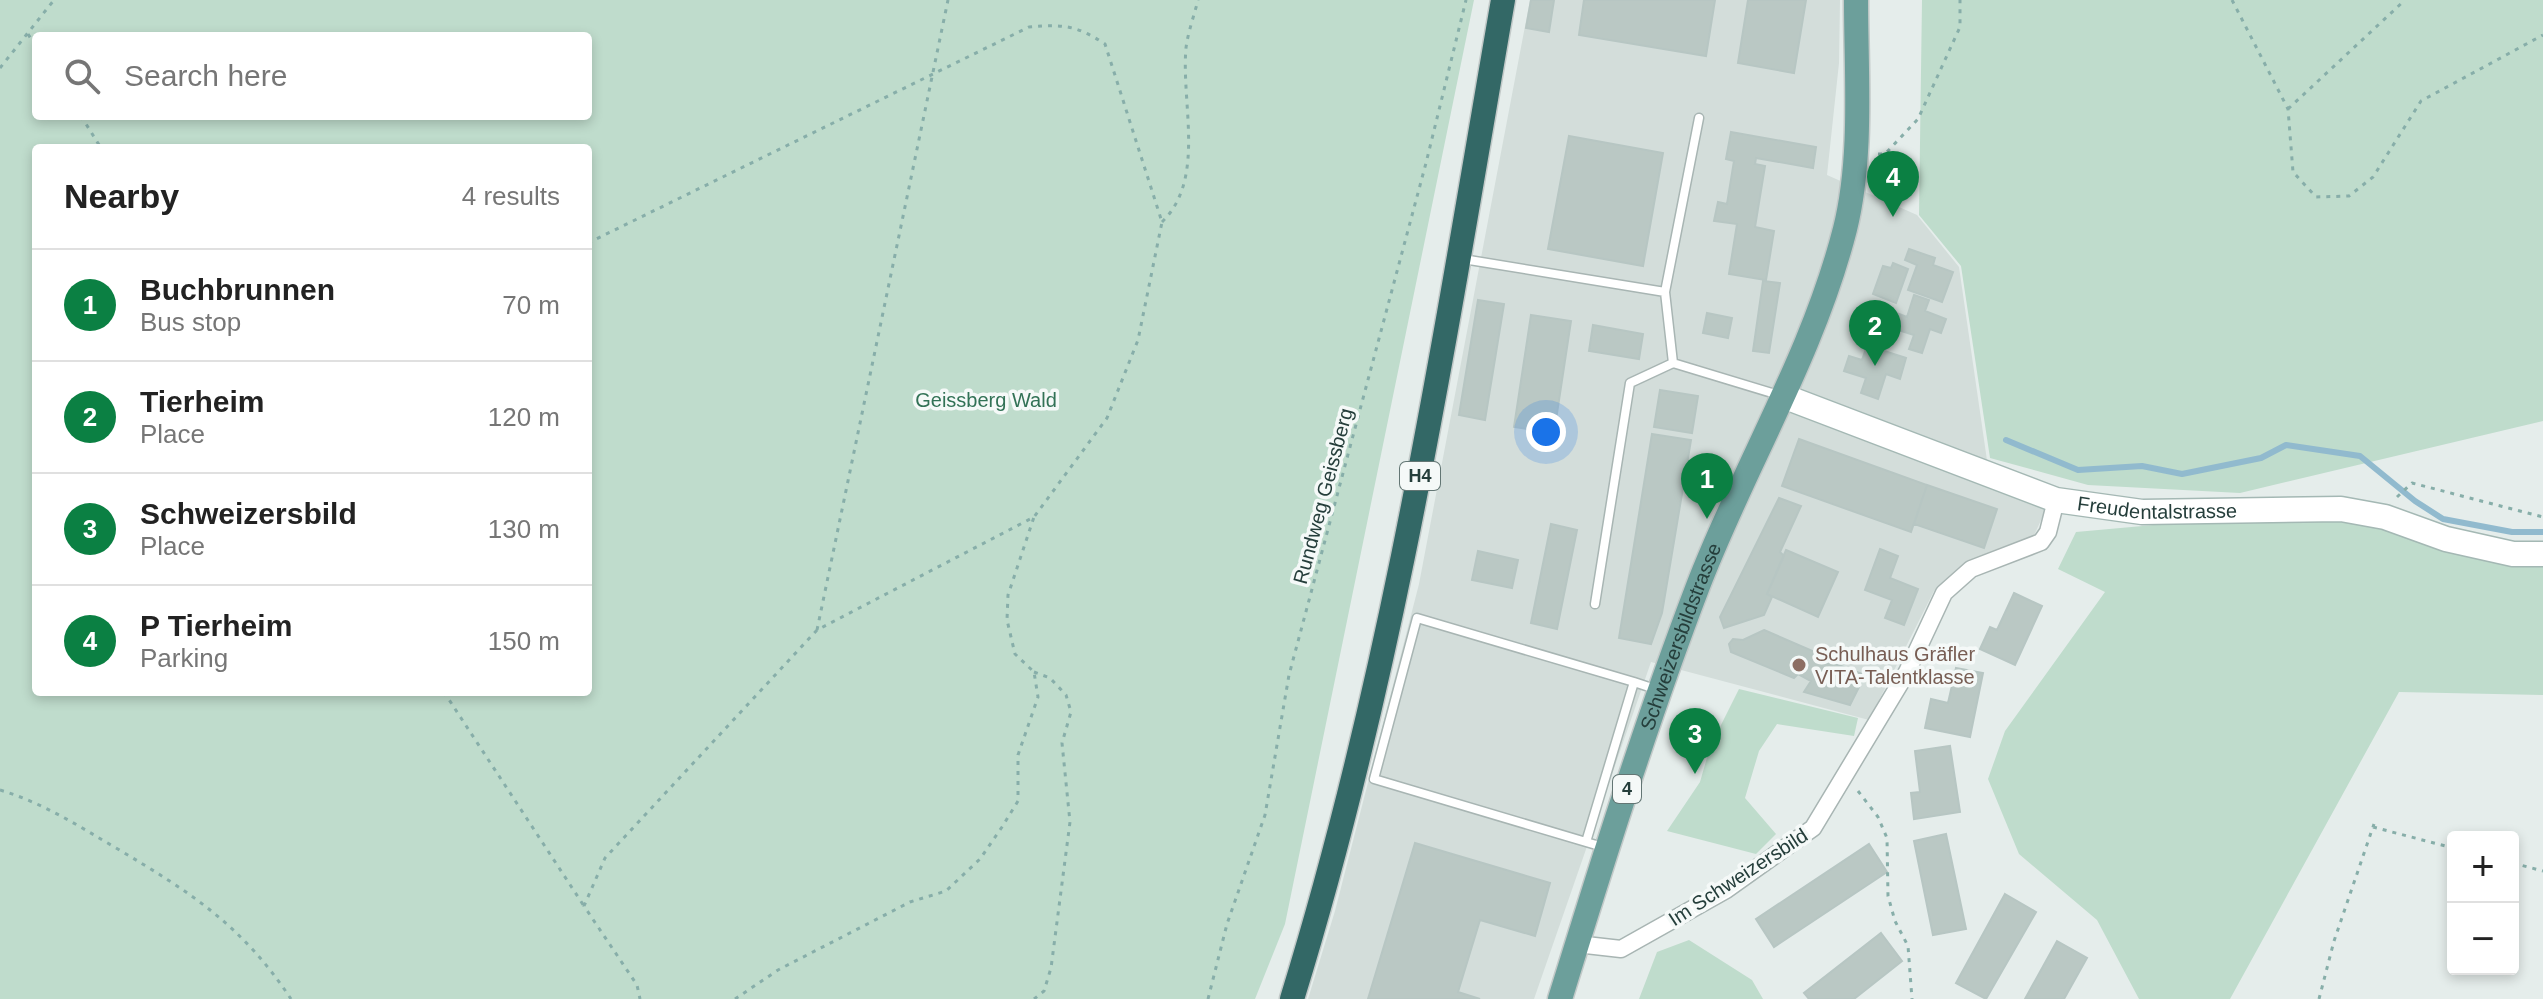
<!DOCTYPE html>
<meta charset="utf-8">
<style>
:root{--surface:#fff;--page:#f2f2f2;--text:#222;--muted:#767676;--line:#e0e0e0;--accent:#0b8043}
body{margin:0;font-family:Helvetica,sans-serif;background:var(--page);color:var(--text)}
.controls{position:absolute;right:24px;bottom:24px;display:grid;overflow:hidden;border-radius:8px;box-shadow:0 4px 12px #0003}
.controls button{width:72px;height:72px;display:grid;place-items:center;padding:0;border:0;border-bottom:2px solid var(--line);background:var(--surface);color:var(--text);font:40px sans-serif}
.you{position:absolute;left:1546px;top:432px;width:28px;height:28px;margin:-20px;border:6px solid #fff;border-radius:50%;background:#1a73e8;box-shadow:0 0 0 12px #1a73e833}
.badge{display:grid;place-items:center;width:52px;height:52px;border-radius:50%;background:var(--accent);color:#fff;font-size:26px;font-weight:700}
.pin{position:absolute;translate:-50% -66px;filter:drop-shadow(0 2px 4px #0008)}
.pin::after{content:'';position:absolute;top:42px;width:28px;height:24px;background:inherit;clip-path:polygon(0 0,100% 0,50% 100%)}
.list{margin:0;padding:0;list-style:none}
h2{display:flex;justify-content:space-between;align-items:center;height:104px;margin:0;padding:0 32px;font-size:34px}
h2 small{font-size:26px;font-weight:400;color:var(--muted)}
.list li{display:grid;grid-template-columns:52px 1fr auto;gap:24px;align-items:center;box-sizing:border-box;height:112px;padding:0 32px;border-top:2px solid var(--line)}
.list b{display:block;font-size:30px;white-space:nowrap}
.list p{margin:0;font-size:26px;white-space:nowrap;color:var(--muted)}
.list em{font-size:26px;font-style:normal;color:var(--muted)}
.icon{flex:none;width:44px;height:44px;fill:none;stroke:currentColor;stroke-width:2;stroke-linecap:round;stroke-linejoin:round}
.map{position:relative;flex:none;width:2543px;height:999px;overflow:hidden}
.search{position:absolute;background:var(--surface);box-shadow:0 4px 12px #0003;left:32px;top:32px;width:560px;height:88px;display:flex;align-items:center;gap:20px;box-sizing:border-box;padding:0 28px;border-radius:8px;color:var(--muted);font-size:30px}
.panel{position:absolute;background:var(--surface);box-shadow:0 4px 12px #0003;left:32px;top:144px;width:560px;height:552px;border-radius:8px}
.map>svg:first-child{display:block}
.built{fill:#d3ddda}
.green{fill:#bfdccc;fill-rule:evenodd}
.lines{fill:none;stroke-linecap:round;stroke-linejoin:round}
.stream{stroke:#91bace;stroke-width:6}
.building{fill:#bac8c4;stroke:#b7c6c3;stroke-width:2}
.lane-casing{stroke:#a8b5b3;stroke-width:11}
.street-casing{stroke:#a8b5b3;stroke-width:19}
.secondary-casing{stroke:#a4b8b4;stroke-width:27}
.primary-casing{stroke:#c2c9c8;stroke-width:27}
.highway-casing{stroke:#c2c9c8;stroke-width:27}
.path{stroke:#87aea9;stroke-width:3;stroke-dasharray:4 6;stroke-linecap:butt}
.lane{stroke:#fff;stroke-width:8}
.street{stroke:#fff;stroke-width:16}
.secondary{stroke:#fff;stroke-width:24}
.primary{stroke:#6c9f9b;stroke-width:24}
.highway{stroke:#336866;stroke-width:24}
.education-dot{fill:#8d6e63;stroke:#f5f9f8;stroke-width:3}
.labels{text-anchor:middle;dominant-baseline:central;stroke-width:7;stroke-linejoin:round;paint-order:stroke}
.shield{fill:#f5f9f8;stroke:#637674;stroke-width:2}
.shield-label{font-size:18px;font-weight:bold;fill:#253e3b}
.park-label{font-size:20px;fill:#327256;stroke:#f5f9f8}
.street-label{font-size:20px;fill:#253e3b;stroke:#f5f9f8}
.education-label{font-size:20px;fill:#785e54;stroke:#f5f9f8;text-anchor:start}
</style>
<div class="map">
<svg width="2543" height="999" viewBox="0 0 2543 999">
<rect width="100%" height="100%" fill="#e5edeb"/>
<!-- built -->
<path class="built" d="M1530 0H1840L1839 63 1827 175 1917 215 1959 267 1991 488 2047 507 2031 542 1968 561 1934 591 1869 720 1651 662 1534 999H1308L1335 911 1419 584Z"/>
<!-- green -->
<path class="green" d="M0 0H1474L1285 924 1255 999H0ZM588 36V116H36V36ZM588 148V692H36V148Z
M1922 0H2543V421L2240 493 2088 485 1990 458 1961 266 1919 215Z
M2342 518 2447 547 2543 556V695L2399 692 2230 999H2139L2097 920 2019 854 1988 779 2005 731 2105 592 2058 569 2076 532 2187 522Z
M1739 689 1858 718 1854 736 1777 724 1759 751 1745 798 1776 834 1756 854 1667 831 1700 782 1710 747Z
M1689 940 1752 980 1763 999H1639L1657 952Z"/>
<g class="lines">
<!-- stream -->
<path class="stream" d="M2006 440 2078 470 2142 466 2182 474 2261 458 2286 445 2360 456 2415 501 2443 519 2512 532H2543"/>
</g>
<!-- building -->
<path class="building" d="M1531 0H1554L1549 32 1526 28Z
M1584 0H1715L1706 56 1579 35Z
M1748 0H1806L1794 73 1738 63Z
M1731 132 1816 147 1813 168 1756 158 1755 164 1765 166 1755 227 1774 231 1766 280 1729 274 1737 224 1714 221 1718 202 1727 204 1734 161 1726 159Z
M1569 136 1663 153 1643 266 1548 249Z
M1909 249 1935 258 1933 265 1953 272 1942 302 1908 290 1917 265 1905 260Z
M1893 263 1908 269 1896 303 1873 294 1883 266 1891 268Z
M1763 281 1780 283 1769 353 1753 351Z
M1914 295 1929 300 1925 311 1946 319 1941 333 1930 329 1922 353 1909 349 1914 335 1889 327 1894 312 1907 317Z
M1478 300 1504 304 1485 420 1459 415Z
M1707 313 1732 318 1728 338 1703 333Z
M1531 315 1571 321 1554 433 1514 427Z
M1593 325 1643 334 1639 359 1589 351Z
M1870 337 1884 342 1881 350 1906 358 1900 379 1886 374 1878 399 1861 393 1866 378 1844 371 1849 356 1862 360Z
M1660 390 1698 396 1692 433 1654 427Z
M1652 434 1691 440 1662 613 1651 644 1619 638Z
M1799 439 1927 485 1911 532 1782 486Z
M1927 485 1997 509 1984 548 1914 524Z
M1779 498 1801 506 1780 552 1784 556 1767 594 1772 597 1764 615 1724 628 1720 617Z
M1551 524 1577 530 1557 629 1531 623Z
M1880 549 1898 556 1890 578 1918 589 1904 625 1885 618 1892 600 1865 590Z
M1786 550 1838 572 1818 617 1767 594Z
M1478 551 1518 560 1512 588 1472 580Z
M2014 593 2042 606 2015 665 1980 649 1990 627 1997 630Z
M1764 630 1815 652 1812 655 1865 675 1850 705 1804 692 1811 681 1798 674 1794 678 1731 652 1729 644 1733 639 1743 640Z
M1956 668 1983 673 1970 737 1925 728 1931 699 1948 703Z
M1950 746 1960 812 1914 819 1911 793 1920 792 1915 751Z
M1946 834 1966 929 1933 935 1914 841Z
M1415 843 1550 883 1535 936 1480 920 1458 992 1480 999H1368Z
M1869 844 1887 872 1774 947 1756 919Z
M2005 894 2036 912 1986 999 1956 983Z
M1881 933 1902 961 1854 999H1809L1804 993Z
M2057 941 2087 958 2064 999H2025Z"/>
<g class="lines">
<defs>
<path id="lane" d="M1463 259 1665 292
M1673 363 1665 292 1699 118
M1595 604 1630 383 1673 363 1782 396
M1586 842 1374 779 1417 618 1634 682
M1603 847 1586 842 1634 682 1658 690"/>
<path id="street" d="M1577 944 1621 949 1726 890 1813 828 1907 672 1944 593 1971 569 2041 542 2048 532 2056 500"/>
<g id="secondary">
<path id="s1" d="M1783 396 2056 500 2142 512 2341 509 2385 517 2446 539 2513 554H2543"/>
</g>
<g id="primary">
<path id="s2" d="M1560 999C1603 860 1646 722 1698 586 1744 466 1813 355 1845 229 1863 157 1856 74 1856 0"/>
</g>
<path id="highway" d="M1292 999C1393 673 1445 336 1503 0"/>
</defs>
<!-- lane casing -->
<use href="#lane" class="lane-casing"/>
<!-- street casing -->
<use href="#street" class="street-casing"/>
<!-- secondary casing -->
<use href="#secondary" class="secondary-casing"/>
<!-- primary casing -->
<use href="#primary" class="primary-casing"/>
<!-- highway casing -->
<use href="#highway" class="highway-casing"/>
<!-- path -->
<path class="path" d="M2232 0 2288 109 2293 172 2316 197 2349 196 2373 177 2421 101 2543 35
M28 34 36 47
M0 68 54 0
M2288 109 2405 0
M81 116 101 148
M1878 154H1885L1918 119 1960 27V0
M1162 222C1206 179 1181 104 1186 48 1188 32 1194 16 1198 0
M588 243 1029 27C1063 24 1076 25 1105 44L1162 222 1138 340 1107 418 1034 517 817 630 605 858 584 906 637 985 640 999
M2397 497 2412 483 2543 517
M817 630 948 0
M1034 672 1050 678 1066 695 1071 712 1062 743 1070 822 1051 968 1044 991 1034 999
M444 692 584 906
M0 790C43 803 77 825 116 848 190 892 242 925 291 999
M1858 791 1878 817 1887 838 1888 896 1895 921 1908 946 1912 999
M2373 827 2453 848
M2513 863 2543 871
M735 999 778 970 910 902 946 891 980 859 1002 827 1018 801V755L1038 697 1034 672 1015 654 1007 620 1008 595 1034 517
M1208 999 1227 924 1265 815 1289 675 1426 163 1466 0
M2319 999 2334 941 2374 824"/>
<!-- lane -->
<use href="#lane" class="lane"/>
<!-- street -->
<use href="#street" class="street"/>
<!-- secondary -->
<use href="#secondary" class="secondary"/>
<!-- primary -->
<use href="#primary" class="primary"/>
<!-- highway -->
<use href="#highway" class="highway"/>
</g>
<!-- markers -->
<circle class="education-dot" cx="1799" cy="665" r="8"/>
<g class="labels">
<!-- shield labels -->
<g class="shield">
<rect x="1400" y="462" width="40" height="28" rx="6"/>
<rect x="1613" y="775" width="28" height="28" rx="6"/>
</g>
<g class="shield-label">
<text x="1420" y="476">H4</text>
<text x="1627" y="789">4</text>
</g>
<!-- park labels -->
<g class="park-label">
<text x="986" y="400">Geissberg Wald</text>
</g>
<!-- street labels -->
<g class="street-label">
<text transform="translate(1323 496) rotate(-75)">Rundweg Geissberg</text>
<text stroke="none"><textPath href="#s1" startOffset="394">Freudentalstrasse</textPath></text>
<text stroke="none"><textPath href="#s2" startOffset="382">Schweizersbildstrasse</textPath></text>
<text transform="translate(1738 877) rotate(-33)">Im Schweizersbild</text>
</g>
<!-- education labels -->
<g class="education-label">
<text x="1815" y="654">Schulhaus Gräfler<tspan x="1815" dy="23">VITA-Talentklasse</tspan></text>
</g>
</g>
</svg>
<div class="controls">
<button>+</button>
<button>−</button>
</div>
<div class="you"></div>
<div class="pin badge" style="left:1707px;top:519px">1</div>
<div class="pin badge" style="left:1875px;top:366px">2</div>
<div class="pin badge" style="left:1695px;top:774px">3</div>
<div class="pin badge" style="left:1893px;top:217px">4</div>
<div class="search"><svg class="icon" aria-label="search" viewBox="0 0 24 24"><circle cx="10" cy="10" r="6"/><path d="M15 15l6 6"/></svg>Search here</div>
<section class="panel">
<h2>Nearby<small>4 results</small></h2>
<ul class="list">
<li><span class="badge">1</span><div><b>Buchbrunnen</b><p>Bus stop</p></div><em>70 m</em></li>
<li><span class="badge">2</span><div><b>Tierheim</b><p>Place</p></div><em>120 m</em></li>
<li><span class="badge">3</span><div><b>Schweizersbild</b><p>Place</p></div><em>130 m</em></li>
<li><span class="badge">4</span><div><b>P Tierheim</b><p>Parking</p></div><em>150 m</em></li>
</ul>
</section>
</div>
